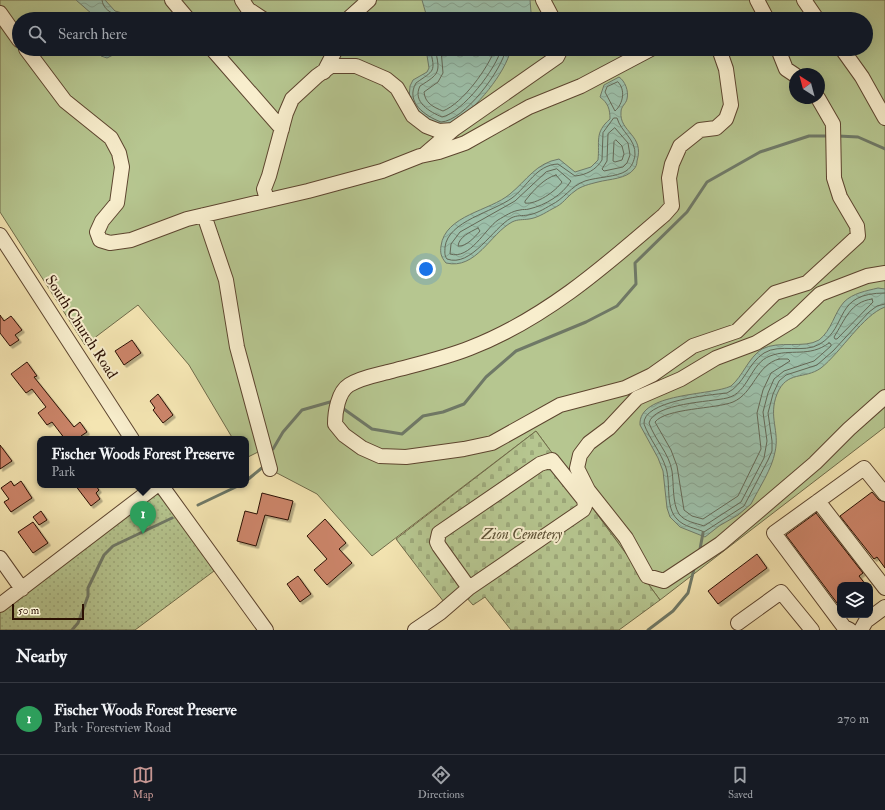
<!DOCTYPE html>
<meta charset="utf-8">
<style>
:root{--surface:#171b24;--page:#20242c;--text:#f1f3f6;--muted:#9ea1a6;--line:#363941;--accent:#c59692}
body{margin:0;font-family:"IM FELL Double Pica",serif;background:var(--page);color:var(--text)}
.controls{position:absolute;right:12px;bottom:12px;display:grid;overflow:hidden;border-radius:8px;box-shadow:0 4px 16px #0002}
.controls button{width:36px;height:36px;display:grid;place-items:center;padding:0;border:0;border-bottom:1px solid var(--line);background:var(--surface);color:var(--text);font:20px sans-serif}
.compass{position:absolute;left:789px;top:68px;width:36px;height:36px;border-radius:50%;background:var(--surface);box-shadow:0 4px 16px #0002;rotate:324deg}
.scale{position:absolute;left:12px;bottom:10px;width:72px;box-sizing:border-box;padding-left:4px;border:2px solid #2b1003;border-top:0;font-size:11px;line-height:14px;white-space:nowrap;color:#2b1003;-webkit-text-stroke:3px #f8eecd;paint-order:stroke}
.you{position:absolute;left:426px;top:269px;width:14px;height:14px;margin:-10px;border:3px solid #fff;border-radius:50%;background:#1a73e8;box-shadow:0 0 0 6px #1a73e833}
.badge{display:grid;place-items:center;width:26px;height:26px;border-radius:50%;background:var(--accent);color:#fff;font-size:13px;font-weight:700}
.pin{position:absolute;translate:-50% -33px;filter:drop-shadow(0 1px 2px #0008)}
.pin::after{content:'';position:absolute;top:21px;width:14px;height:12px;background:inherit;clip-path:polygon(0 0,100% 0,50% 100%)}
.popup{position:absolute;left:37px;top:436px;width:212px;height:52px;box-sizing:border-box;display:grid;place-content:center;border-radius:8px;background:var(--surface);filter:drop-shadow(0 1px 3px #0005);font-size:13px;white-space:nowrap;color:var(--muted)}
.popup b{font-size:15px;color:var(--text)}
.popup::after{content:'';position:absolute;left:50%;top:100%;margin-left:-8px;border:8px solid transparent;border-top-color:var(--surface)}
.list{margin:0;padding:0;list-style:none}
h2{display:flex;justify-content:space-between;align-items:center;height:52px;margin:0;padding:0 16px;font-size:17px}
h2 small{font-size:13px;font-weight:400;color:var(--muted)}
.list li{display:grid;grid-template-columns:26px 1fr auto;gap:12px;align-items:center;box-sizing:border-box;height:72px;padding:0 16px;border-top:1px solid var(--line)}
.list b{display:block;font-size:15px;white-space:nowrap}
.list p{margin:0;font-size:13px;white-space:nowrap;color:var(--muted)}
.list em{font-size:13px;font-style:normal;color:var(--muted)}
.icon{flex:none;width:22px;height:22px;fill:none;stroke:currentColor;stroke-width:2;stroke-linecap:round;stroke-linejoin:round}
.map{position:relative;flex:none;width:885px;height:630px;overflow:hidden}
.search{position:absolute;background:var(--surface);box-shadow:0 4px 16px #0002;left:12px;right:12px;top:12px;height:44px;display:flex;align-items:center;gap:10px;box-sizing:border-box;padding:0 14px;border-radius:22px;color:var(--muted);font-size:15px}
.sheet{height:124px;background:var(--surface)}
nav{display:flex;justify-content:space-around;align-items:center;box-sizing:border-box;height:56px;border-top:1px solid var(--line);background:var(--surface);font-size:11px;color:var(--muted)}
nav a{display:grid;justify-items:center;gap:2px}
nav .on{color:var(--accent)}
.map>svg:first-child{display:block}
.green{fill:#b6c690;stroke:#706b4a;fill-rule:evenodd}
.cemetery{fill:url(#cemetery-stones);stroke:#706b4a}
.park{fill:url(#park-dots);stroke:#706b4a}
.water{fill:url(#water-waves);stroke:#6f7967}
.lines{fill:none;stroke-linecap:round;stroke-linejoin:round}
.shore{stroke:#646856;stroke-width:1}
.stream{stroke:#6f7967;stroke-width:3}
.building{fill:#cc856b;stroke:#2b1003;filter:url(#shadow)}
.minor-casing{stroke:#5d452f;stroke-width:16}
.minor{stroke:#f8eecd;stroke-width:14}
.labels{text-anchor:middle;dominant-baseline:central;stroke-width:4;stroke-linejoin:round;paint-order:stroke}
.street-label{font-size:15px;fill:#2b1003;stroke:#f8eecd}
.park-label{font-size:15px;font-style:italic;fill:#5c5034;stroke:#f8eecd}
</style>
<div class="map">
<svg width="885" height="630" viewBox="0 0 885 630">
<defs>
<pattern id="cemetery-stones" width="16" height="16" patternUnits="userSpaceOnUse"><rect width="16" height="16" fill="#b6c690"/><path d="M2 7V4a2 2 0 0 1 4 0v3zM10 15v-3a2 2 0 0 1 4 0v3z" fill="#9da97b"/></pattern>
<pattern id="park-dots" width="8" height="8" patternUnits="userSpaceOnUse"><rect width="8" height="8" fill="#b6c690"/><path d="M2 2h.1M6 6h.1" fill="none" stroke="#9da97b" stroke-width="1.8" stroke-linecap="round"/></pattern>
<pattern id="water-waves" width="16" height="10" patternUnits="userSpaceOnUse"><rect width="16" height="10" fill="#9cbfa9"/><path d="M0 5q4-4 8 0t8 0" fill="none" stroke="#87a390"/></pattern>
<filter id="shadow"><feDropShadow dx="2.5" dy="2.5" stdDeviation="0" flood-color="#0004"/></filter>
</defs>
<rect width="100%" height="100%" fill="#f4e5b2"/>
<filter id="stains"><feTurbulence type="fractalNoise" baseFrequency=".005" numOctaves="4"/><feColorMatrix values="0 0 0 0 .2 0 0 0 0 .09 0 0 0 0 .02 0 0 0 .5 -.17"/></filter>
<radialGradient id="worn" r=".72"><stop offset=".6" stop-color="#630" stop-opacity="0"/><stop offset="1" stop-color="#630" stop-opacity=".3"/></radialGradient>
<!-- green -->
<path class="green" d="M0 0H885V427L660 600 536 431 372 556 317 494 275 472 268 447 246 458V439H233L189 365 138 305 85 345 0 212ZM19 19H866V49H19ZM795 74H819V98H795Z"/>
<!-- cemetery -->
<path class="cemetery" d="M536 431 660 600 619 630H511L485 597 473 605 466 597 450 610 396 539Z"/>
<!-- park -->
<path class="park" d="M157 494 163 497 214 571 135 630H0V609L151 495Z"/>
<!-- water -->
<path class="water" d="M76 0H105L115 11 145 19H87L92 14Z
M422 0H530L531 12 524 19H425L426 14Z
M95 49H125L107 58 101 56Z
M426 49H511C505 74 476 108 455 122 451 124 445 125 440 126L418 114 409 99 410 86 413 80 427 72 429 68Z
M619 77C625 81 629 91 627 99 626 104 621 106 621 112 619 132 645 135 637 161 637 164 636 167 634 169 627 179 609 179 598 182 590 184 581 186 575 191 565 198 565 203 552 209 545 213 537 218 529 219 523 220 518 219 512 222 490 234 476 270 446 263 441 257 440 253 441 246 445 215 490 211 510 194 527 180 536 163 559 159L575 172 591 167 598 160C600 141 594 133 610 119 610 109 608 103 600 97L604 85Z
M878 288 885 289V307C863 315 841 352 821 368 804 380 787 370 777 394 768 417 780 431 775 452 772 469 759 488 751 504L738 515 719 526 705 537 680 527 670 517 667 508 663 471 658 458 640 425C638 392 711 396 731 386 743 376 748 358 762 349 779 340 804 349 819 340 832 330 834 313 844 302 853 293 866 291 878 288Z"/>
<g class="lines">
<!-- shore -->
<path class="shore" d="M102 0C104 15 122 16 134 19
M430 49C436 73 434 70 416 83 405 102 425 116 441 122 464 121 502 70 506 49
M435 49C441 73 439 74 420 86 412 102 430 112 442 117 462 113 497 68 501 49
M441 49 443 73 438 82 424 92C425 103 433 107 443 111 463 103 488 68 495 49
M618 82C626 90 623 104 615 111L605 92 607 87Z
M614 118H617C621 132 636 139 635 155 634 161 632 167 626 171 617 177 597 177 585 181 571 186 564 199 551 205 544 209 536 214 528 215 522 216 517 215 511 218 493 228 471 268 447 259 444 255 445 252 445 247 448 221 493 212 512 198 528 186 536 165 558 164L575 176C586 175 596 170 602 160L603 133Z
M615 128 628 143 630 155 627 163 623 167 604 171 602 169 607 161 608 134Z
M616 140 622 146 624 154 622 160 615 162 613 161 614 142Z
M557 169 571 181C562 195 546 205 529 209 526 210 523 209 520 210 512 211 505 216 498 220 485 229 470 260 450 254L451 244 460 232 515 201 546 172Z
M556 175 562 182C556 191 536 205 525 203V201C533 191 544 178 556 175Z
M478 228 480 231C475 237 466 247 458 246 459 237 470 232 478 228Z
M885 293C833 293 849 326 820 344 803 354 780 343 764 353 748 363 744 385 727 393 709 395 642 401 644 424 650 440 661 452 666 468 671 484 665 507 677 519 684 527 696 528 704 532L744 506 768 460 772 451V441L768 413 773 394 779 381 786 375 817 365 833 351 869 312 877 306 885 304
M872 299 873 302 837 339H835L834 337C845 320 850 302 872 299Z
M829 343 831 344V346L814 361 784 371 774 379 768 393 763 412 767 441 764 458 741 502 704 526C696 523 685 522 679 514 672 503 674 484 672 471 669 453 655 440 649 423 654 403 710 402 727 398 749 393 750 363 770 356 791 348 809 358 829 343Z
M779 359H788L790 361 771 373 763 390 757 413 761 449 738 496 703 519 692 516 684 510 677 466 671 450 655 422C666 408 716 409 733 402 754 393 756 365 779 359Z"/>
<!-- stream -->
<path class="stream" d="M838 136 858 137 885 149
M341 407 372 429 402 434 423 416 443 412 464 404 486 377 516 351 586 322 617 306 636 284 635 263 687 212 707 182 760 152 809 136H830
M273 449 283 432 302 410 330 402 334 404
M246 481 263 467
M198 505 240 485
M700 549 703 533
M72 630 78 623 88 596V588L104 555 113 546 172 518
M648 630 673 611 688 593 694 569"/>
</g>
<!-- building -->
<path class="building" d="M0 315 4 321 11 316 22 330 15 335 19 340 10 346 0 333Z
M132 340 141 353 124 365 115 351Z
M27 362 37 376 34 377 74 427 80 422 87 432 81 436 84 439H65L52 422 47 425 38 413 46 407 32 389 26 393 11 374Z
M158 394 173 415 163 423 153 410 155 408 150 401Z
M0 445 12 461 0 469Z
M11 481 14 486 21 481 32 498 11 512 4 502 9 499 1 488Z
M75 485H95L99 490 96 493 100 499 91 506Z
M872 492 879 500 885 502V568L877 557 874 559 840 516Z
M262 493 293 501 288 520 265 515 256 546 237 541 245 511 257 514Z
M41 511 47 520 39 525 33 517Z
M816 513 863 573 859 576 866 585H840V607L786 535Z
M325 519 346 543 339 549 352 563 327 585 314 570 327 559 307 536Z
M33 522 48 543 33 553 18 532Z
M757 554 767 568 718 604 708 591Z
M298 576 311 594 300 602 287 584Z"/>
<g class="lines">
<defs>
<path id="minor" d="M172 0 188 19
M242 0 248 9 263 19
M543 0 553 19
M757 0 767 19
M804 0 817 19
M0 13 19 40
M348 19 369 0
M26 49 65 101 111 138 119 153 122 167 117 203 102 221 97 232 100 240 110 243 131 240 187 219 308 191 382 171 420 156 439 152 465 143 529 107 581 86 651 49
M212 49 282 129
M719 49 726 69 731 105 726 119 716 128 700 130 680 146 672 164 669 178 672 206 664 215C605 266 545 319 470 348 445 358 418 364 392 371 377 375 362 377 349 385 338 392 335 412 335 424L344 435 362 448 380 456 406 457 464 449 492 443 560 405 625 388 652 375 693 346 737 331 775 293 807 283 858 236 857 226 840 197 834 178 833 124 818 98
M778 49 786 69 795 75
M842 49 862 77 885 118
M324 72 336 49
M425 154 454 129 557 57 561 49
M267 200 264 189 269 176 286 113 292 99 317 76 331 66H356L386 79 397 88 413 116 426 126 439 131 453 130
M204 215 226 280 237 347 270 469
M0 235 132 439
M885 273 867 276 820 294 792 321 756 343 716 358 681 379 637 398 609 428 589 443 580 455 577 468 588 490 626 538 647 576 664 581 720 544 815 463 849 429 885 397
M161 485 266 630
M818 501 885 588
M0 558 22 589
M0 605 157 485
M738 623 781 592 812 630
M415 630 440 613 469 588 583 510 585 506 584 500 552 460 540 464 439 533 437 542 439 546 469 588
M850 630 844 627 774 533 864 468 885 494
M861 630 866 621 885 607"/>
</defs>
<!-- minor casing -->
<use href="#minor" class="minor-casing"/>
<!-- minor -->
<use href="#minor" class="minor"/>
</g>
<g class="labels">
<!-- street labels -->
<g class="street-label">
<text transform="translate(81 327) rotate(57)">South Church Road</text>
</g>
<!-- park labels -->
<g class="park-label">
<text x="522" y="534">Zion Cemetery</text>
</g>
</g>
<rect width="100%" height="100%" filter="url(#stains)"/>
<rect width="100%" height="100%" fill="url(#worn)"/>
</svg>
<div class="controls">
<button><svg class="icon" aria-label="layers" viewBox="0 0 24 24"><path d="M12 4l9 5-9 5-9-5zM3 14l9 5 9-5"/></svg></button>
</div>
<svg class="compass" viewBox="-18 -18 36 36"><path d="M0-13l5 13h-10z" fill="#e53935"/><path d="M0 13l5-13h-10z" fill="#9ea1a6"/></svg>
<div class="scale">50 m</div>
<div class="you"></div>
<div class="pin badge" style="left:143px;top:534px;background:#2e9e5b">1</div>
<div class="popup"><b>Fischer Woods Forest Preserve</b>Park</div>
<div class="search"><svg class="icon" aria-label="search" viewBox="0 0 24 24"><circle cx="10" cy="10" r="6"/><path d="M15 15l6 6"/></svg>Search here</div>
</div>
<section class="sheet">
<h2>Nearby<small></small></h2>
<ul class="list">
<li><span class="badge" style="background:#2e9e5b">1</span><div><b>Fischer Woods Forest Preserve</b><p>Park · Forestview Road</p></div><em>270 m</em></li>
</ul>
</section>
<nav>
<a class="on"><svg class="icon" aria-label="map" viewBox="0 0 24 24"><path d="M3 6l6-2 6 2 6-2v14l-6 2-6-2-6 2zM9 4v14M15 6v14"/></svg>Map</a>
<a><svg class="icon" aria-label="directions" viewBox="0 0 24 24"><path d="M12 3l9 9-9 9-9-9zM9 14v-3h6M13 9l2 2-2 2"/></svg>Directions</a>
<a><svg class="icon" aria-label="saved" viewBox="0 0 24 24"><path d="M7 4h10v16l-5-4-5 4z"/></svg>Saved</a>
</nav>
